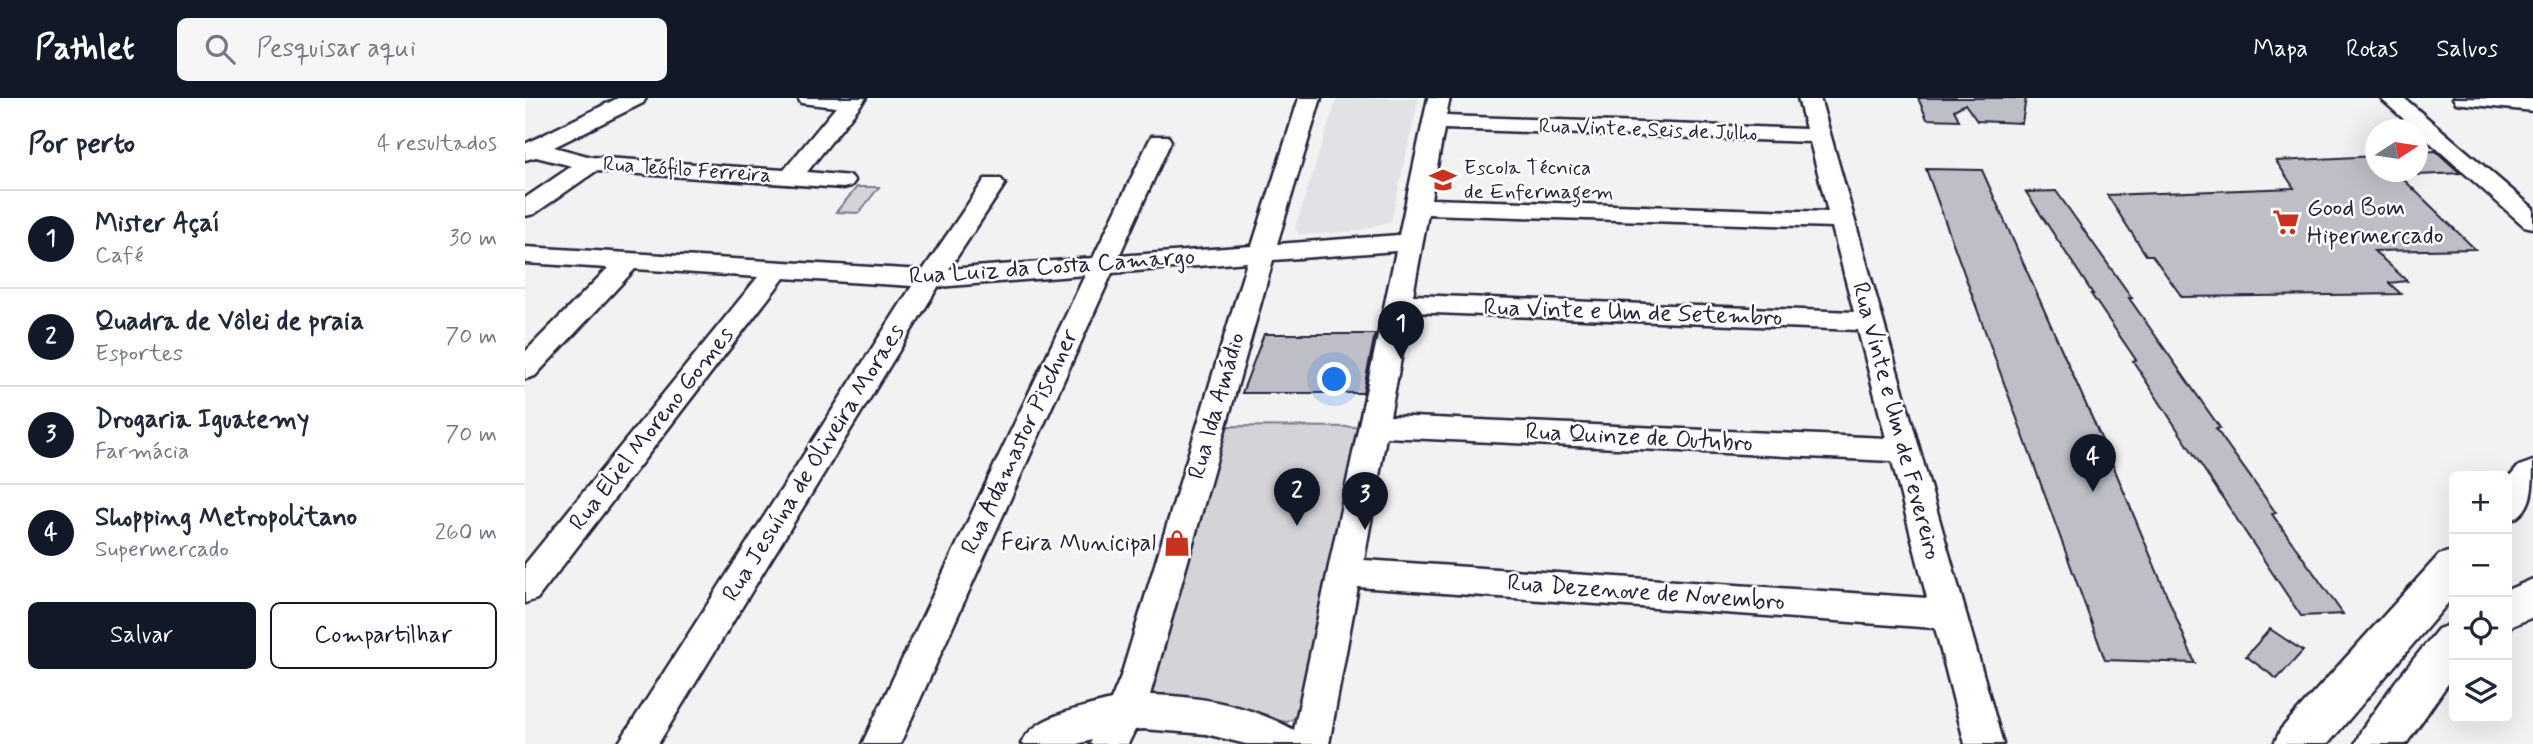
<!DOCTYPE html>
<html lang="pt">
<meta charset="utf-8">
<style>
:root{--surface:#fff;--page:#f6f6f7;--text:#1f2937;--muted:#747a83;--line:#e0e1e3;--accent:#111827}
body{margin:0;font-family:Mynerve,sans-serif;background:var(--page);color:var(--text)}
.controls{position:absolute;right:21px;bottom:21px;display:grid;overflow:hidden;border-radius:10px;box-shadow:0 7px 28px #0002}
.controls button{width:63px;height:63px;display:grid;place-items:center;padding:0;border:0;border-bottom:2px solid var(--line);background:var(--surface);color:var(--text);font:35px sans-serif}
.compass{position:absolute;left:1840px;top:21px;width:63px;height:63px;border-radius:50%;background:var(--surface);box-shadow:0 7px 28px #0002;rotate:78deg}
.you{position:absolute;left:810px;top:282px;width:24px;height:24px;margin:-18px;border:5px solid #fff;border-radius:50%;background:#1a73e8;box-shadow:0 0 0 10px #1a73e833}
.badge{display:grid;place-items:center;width:46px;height:46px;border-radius:50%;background:var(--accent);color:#fff;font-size:23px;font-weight:700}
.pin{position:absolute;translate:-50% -58px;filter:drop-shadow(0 2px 4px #0008)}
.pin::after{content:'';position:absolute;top:37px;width:24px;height:21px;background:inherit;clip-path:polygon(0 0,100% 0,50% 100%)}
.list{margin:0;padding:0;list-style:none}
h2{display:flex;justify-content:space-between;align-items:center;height:91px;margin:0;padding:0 28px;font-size:30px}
h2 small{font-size:23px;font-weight:400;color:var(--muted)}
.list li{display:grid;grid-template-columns:46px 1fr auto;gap:21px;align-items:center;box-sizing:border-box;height:98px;padding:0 28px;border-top:2px solid var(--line)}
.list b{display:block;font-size:26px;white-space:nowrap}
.list p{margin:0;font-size:23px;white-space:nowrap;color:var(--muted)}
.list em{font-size:23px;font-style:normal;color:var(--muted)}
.actions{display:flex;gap:14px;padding:21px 28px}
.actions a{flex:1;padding:16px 0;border:2px solid var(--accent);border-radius:10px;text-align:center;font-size:24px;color:var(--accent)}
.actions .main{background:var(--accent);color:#fff}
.icon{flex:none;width:38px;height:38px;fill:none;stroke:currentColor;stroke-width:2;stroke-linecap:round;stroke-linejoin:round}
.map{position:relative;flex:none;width:2008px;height:646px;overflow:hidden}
header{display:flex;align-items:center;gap:42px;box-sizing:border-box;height:98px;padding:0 35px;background:var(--accent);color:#fff}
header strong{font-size:33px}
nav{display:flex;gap:38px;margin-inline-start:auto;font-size:24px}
.search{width:490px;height:63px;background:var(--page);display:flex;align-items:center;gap:18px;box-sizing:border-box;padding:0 24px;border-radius:10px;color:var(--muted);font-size:26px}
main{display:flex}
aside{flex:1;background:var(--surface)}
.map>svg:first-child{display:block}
.built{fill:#e2e2e6}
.green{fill:#d3d3d8;stroke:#7a7a8a;stroke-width:2}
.building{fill:#bebec6;stroke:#22223b;stroke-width:2}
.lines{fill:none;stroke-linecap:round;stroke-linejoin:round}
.minor-casing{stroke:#22223b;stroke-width:5}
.major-casing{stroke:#22223b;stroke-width:5}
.minor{fill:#fff;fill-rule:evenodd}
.major{fill:#fff;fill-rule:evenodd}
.labels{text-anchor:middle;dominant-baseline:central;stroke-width:5;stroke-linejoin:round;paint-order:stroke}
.far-street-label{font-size:21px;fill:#22223b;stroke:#fff}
.far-poi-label{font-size:21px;fill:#22223b;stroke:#fff;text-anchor:start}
.poi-label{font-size:24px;fill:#22223b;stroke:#fff;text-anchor:start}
.street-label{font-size:24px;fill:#22223b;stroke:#fff}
</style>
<header>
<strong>Pathlet</strong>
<div class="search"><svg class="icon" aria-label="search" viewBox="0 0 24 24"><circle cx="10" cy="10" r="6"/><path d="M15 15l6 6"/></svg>Pesquisar aqui</div>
<nav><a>Mapa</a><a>Rotas</a><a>Salvos</a></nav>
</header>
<main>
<aside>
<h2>Por perto<small>4 resultados</small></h2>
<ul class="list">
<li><span class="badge">1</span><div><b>Mister Açaí</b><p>Café</p></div><em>30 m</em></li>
<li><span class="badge">2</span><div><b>Quadra de Vôlei de praia</b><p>Esportes</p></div><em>70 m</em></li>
<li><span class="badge">3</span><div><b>Drogaria Iguatemy</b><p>Farmácia</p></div><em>70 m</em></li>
<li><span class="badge">4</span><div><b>Shopping Metropolitano</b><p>Supermercado</p></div><em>260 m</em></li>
</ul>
<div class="actions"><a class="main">Salvar</a><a>Compartilhar</a></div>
</aside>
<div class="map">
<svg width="2008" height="646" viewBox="0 0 2008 646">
<rect width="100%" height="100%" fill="#f2f2f3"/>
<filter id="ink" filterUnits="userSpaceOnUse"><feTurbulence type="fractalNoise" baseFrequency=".0143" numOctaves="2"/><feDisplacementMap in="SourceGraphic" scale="14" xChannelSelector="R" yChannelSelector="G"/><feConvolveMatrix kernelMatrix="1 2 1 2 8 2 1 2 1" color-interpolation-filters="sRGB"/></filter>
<g filter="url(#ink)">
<!-- built -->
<path class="built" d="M812 0H894L866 123 832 133 774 137 770 130Z"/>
<!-- green -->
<path class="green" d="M332 89H354L334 115 311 114Z
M699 328 838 329 776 611 772 619 762 624 651 605 625 597Z"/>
<!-- building -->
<path class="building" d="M1393 0H1501L1497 25 1452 23 1440 6 1429 12 1434 22 1402 21Z
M1911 53 1935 75 1893 77V54Z
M1851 58V74H1871L1950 151 1849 153 1882 183 1864 185 1876 196 1657 199 1627 157H1621L1582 97 1769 90 1751 63Z
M1401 71 1457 72 1587 365 1670 565 1580 562Z
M1531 93 1607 200H1604L1695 330 1691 331 1751 415 1747 416 1818 516 1776 518 1656 337 1608 263 1611 262 1566 196H1568L1501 94Z
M739 236H850L838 295H717Z
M1745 531 1778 553 1752 581 1721 558Z"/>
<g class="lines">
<defs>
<path id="minor" d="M93 0H121L118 5 29 49 66 59 259 72 311 9 276 5 273 0H341L282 74 326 78 330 83 326 88 318 90 71 73 9 116 0 118V100L47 68 11 59 0 62V46Z
M774 0H796L752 146 874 137 903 0H925L921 18 1281 31 1273 0H1295L1478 646H1440L1410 530 833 489 804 646H721L681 636 618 631 610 632 603 646H565L567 642 552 646H496C509 617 557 610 586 602L596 578 722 164 587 175 375 646H337L560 177 413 189 133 646H93L387 188 259 180 12 501 0 505V466L233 179 110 171 10 278 0 281V254L83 170 0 165V149L398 172 460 81H476L480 86 424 171 568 160 624 43 627 38H643L646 43 594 158 727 148ZM919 31 1285 44 1303 114 906 101ZM903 116 1307 129 1329 214 888 197ZM871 153 769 632C724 607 675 598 625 597L748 162ZM885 214 1333 232 1361 340 865 318ZM861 339 1367 363 1402 500 839 462Z
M1855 0H1879L2008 110V130L1999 128Z
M1928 0 2008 1V13L1939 6 1931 5Z"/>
<path id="major" d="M2008 363C2008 392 2008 415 1982 424V382L1994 368Z
M1929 452V498L1803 646H1749L1756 631 1914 457Z
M2008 481V519L1982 530V492Z
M1929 525V577L1881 646H1830L1837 631 1871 583 1913 531Z"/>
</defs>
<!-- minor casing -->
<use href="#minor" class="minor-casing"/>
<!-- major casing -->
<use href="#major" class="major-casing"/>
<!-- minor -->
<use href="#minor" class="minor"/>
<!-- major -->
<use href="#major" class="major"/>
</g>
</g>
<!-- icons -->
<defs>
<symbol id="university-bare" viewBox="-9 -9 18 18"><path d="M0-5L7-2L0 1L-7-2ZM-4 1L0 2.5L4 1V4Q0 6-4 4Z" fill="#c8321e" stroke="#fff" stroke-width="2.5" paint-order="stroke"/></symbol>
<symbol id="supermarket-bare" viewBox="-9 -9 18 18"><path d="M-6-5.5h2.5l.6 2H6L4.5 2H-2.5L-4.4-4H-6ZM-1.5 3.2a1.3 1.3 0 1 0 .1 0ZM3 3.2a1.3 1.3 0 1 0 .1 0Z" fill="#c8321e" stroke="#fff" stroke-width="2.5" paint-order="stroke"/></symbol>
<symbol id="shop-bare" viewBox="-9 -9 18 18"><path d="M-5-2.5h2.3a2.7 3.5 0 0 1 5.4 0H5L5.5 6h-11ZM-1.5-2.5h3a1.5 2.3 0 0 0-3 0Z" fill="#c8321e" stroke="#fff" stroke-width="2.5" paint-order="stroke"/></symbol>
</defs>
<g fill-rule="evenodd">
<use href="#university-bare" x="899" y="63" width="38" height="38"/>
<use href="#supermarket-bare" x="1742" y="105" width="38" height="38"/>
<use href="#shop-bare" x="633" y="426" width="38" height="38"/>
</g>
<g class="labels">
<!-- far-street labels -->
<g class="far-street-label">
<text transform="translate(1123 32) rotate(2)">Rua Vinte e Seis de Julho</text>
<text transform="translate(162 72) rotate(4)">Rua Teófilo Ferreira</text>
</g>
<!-- far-poi labels -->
<g class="far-poi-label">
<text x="939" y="70">Escola Técnica<tspan x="939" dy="24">de Enfermagem</tspan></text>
</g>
<!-- poi labels -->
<g class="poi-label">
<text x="1782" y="110">Good Bom<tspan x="1782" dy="28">Hipermercado</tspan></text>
<text x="631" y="445" text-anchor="end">Feira Municipal</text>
</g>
<!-- street labels -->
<g class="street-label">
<text transform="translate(527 169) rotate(-4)">Rua Luiz da Costa Camargo</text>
<text transform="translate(1108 215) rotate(2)">Rua Vinte e Um de Setembro</text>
<text transform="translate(692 308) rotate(-74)">Rua Ida Amádio</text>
<text transform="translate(1371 323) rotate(75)">Rua Vinte e Um de Fevereiro</text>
<text transform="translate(127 331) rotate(-52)">Rua Eliel Moreno Gomes</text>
<text transform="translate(1114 340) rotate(3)">Rua Quinze de Outubro</text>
<text transform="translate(495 344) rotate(-65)">Rua Adamastor Pischner</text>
<text transform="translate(289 365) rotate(-58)">Rua Jesuína de Oliveira Moraes</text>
<text transform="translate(1121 495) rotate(4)">Rua Dezenove de Novembro</text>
</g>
</g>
</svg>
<div class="controls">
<button>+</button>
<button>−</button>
<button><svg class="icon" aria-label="locate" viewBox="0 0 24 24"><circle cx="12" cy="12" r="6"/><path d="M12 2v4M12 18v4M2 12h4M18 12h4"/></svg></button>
<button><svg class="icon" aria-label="layers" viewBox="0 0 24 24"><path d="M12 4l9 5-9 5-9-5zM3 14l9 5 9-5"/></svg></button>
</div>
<svg class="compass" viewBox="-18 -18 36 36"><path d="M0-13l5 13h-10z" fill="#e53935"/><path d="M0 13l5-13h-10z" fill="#747a83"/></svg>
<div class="you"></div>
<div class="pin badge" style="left:876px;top:261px">1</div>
<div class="pin badge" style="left:772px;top:428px">2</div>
<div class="pin badge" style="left:840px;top:432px">3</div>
<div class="pin badge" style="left:1568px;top:394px">4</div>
</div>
</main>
